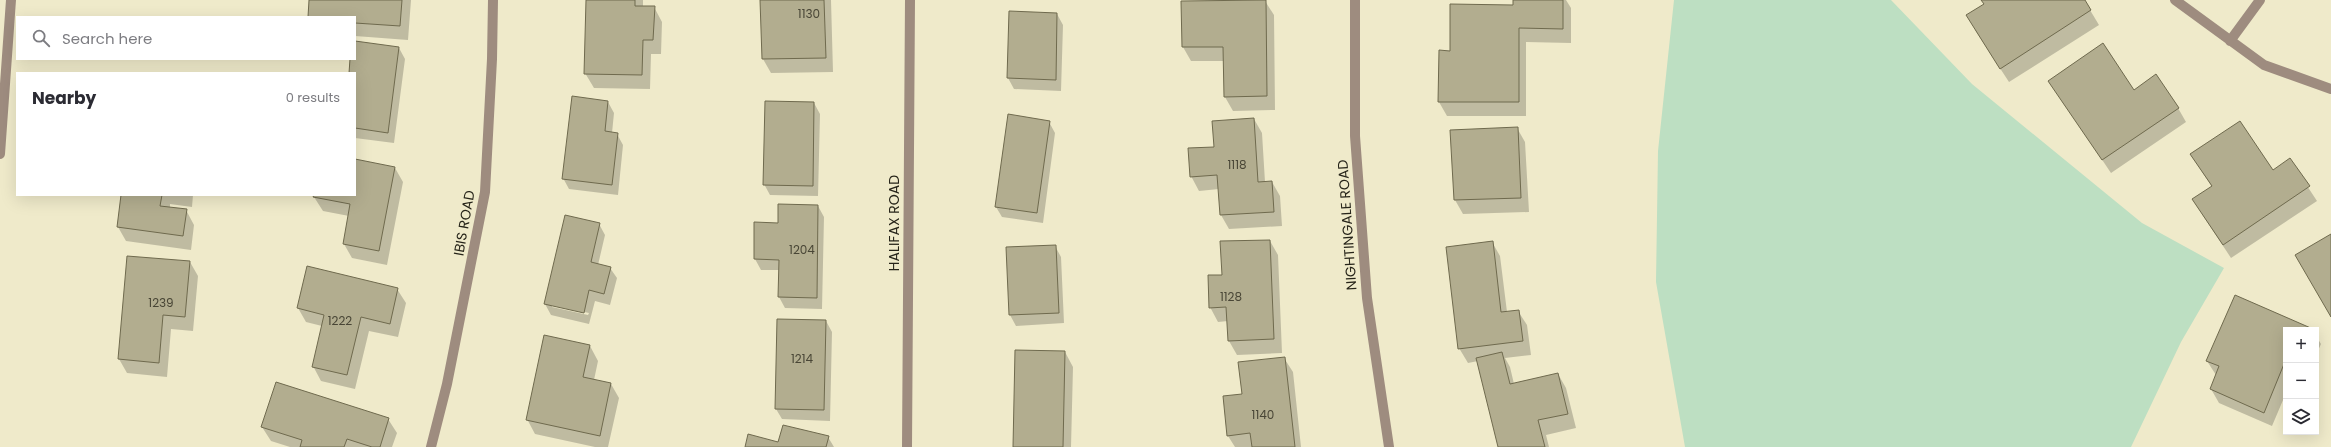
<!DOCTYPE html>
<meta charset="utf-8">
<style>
:root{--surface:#fff;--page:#f2f2f3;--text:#2b2b33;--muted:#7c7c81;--line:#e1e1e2}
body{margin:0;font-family:Poppins,sans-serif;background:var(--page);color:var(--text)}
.controls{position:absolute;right:12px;bottom:12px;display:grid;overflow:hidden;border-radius:0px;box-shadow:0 4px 16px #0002}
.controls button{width:36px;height:36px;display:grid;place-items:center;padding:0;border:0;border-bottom:1px solid var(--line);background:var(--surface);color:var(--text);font:20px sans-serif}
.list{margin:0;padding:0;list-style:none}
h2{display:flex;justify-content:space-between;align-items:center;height:52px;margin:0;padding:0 16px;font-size:17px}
h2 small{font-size:13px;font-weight:400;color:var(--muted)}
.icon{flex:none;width:22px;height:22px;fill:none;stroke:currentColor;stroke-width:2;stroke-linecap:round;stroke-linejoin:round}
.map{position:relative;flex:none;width:2331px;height:447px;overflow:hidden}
.search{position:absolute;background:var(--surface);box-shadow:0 4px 16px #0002;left:16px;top:16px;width:340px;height:44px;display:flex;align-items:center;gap:10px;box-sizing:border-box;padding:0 14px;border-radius:0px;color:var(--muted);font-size:15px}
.panel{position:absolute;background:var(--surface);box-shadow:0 4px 16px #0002;left:16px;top:72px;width:340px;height:124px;border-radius:0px}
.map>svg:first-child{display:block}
.green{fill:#bddfc2}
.shadow{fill:#0003;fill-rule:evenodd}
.building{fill:#b2ad8f;stroke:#6f6a4e}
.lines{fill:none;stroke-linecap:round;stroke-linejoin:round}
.minor{stroke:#9e8c7f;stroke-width:10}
.labels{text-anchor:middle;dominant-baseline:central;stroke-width:3;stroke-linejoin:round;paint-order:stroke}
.number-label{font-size:12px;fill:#494636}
.street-label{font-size:14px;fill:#262419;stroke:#efeaca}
</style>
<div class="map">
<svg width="2331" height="447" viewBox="0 0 2331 447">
<rect width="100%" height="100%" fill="#efeaca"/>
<!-- green -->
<path class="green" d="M1674 0H1891L1972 84 2142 223 2224 268 2181 342 2131 447H1685L1656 282 1658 151Z"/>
<!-- shadow -->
<path class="shadow" d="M310 0H411L408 40 355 36V17H309Z
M587 0H643V7H654L662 22 661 54H651L650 89 594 88 585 73Z
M761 0H831L833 72 771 73 763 59Z
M1514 0H1566L1571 8V43L1526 42V116H1447L1439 102 1450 52 1514 6Z
M1982 0H2084L2099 25 2009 82 1975 30 1984 4Z
M1265 1 1274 15 1275 110 1233 111 1225 97 1224 61H1191L1183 47 1182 2Z
M1010 12 1057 14 1063 25 1061 91 1014 89 1008 78Z
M355 42 399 48 405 59 394 143 355 138V73H350L351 59H355Z
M2049 81 2134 91 2178 108 2186 122 2111 173Z
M608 102 614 113 612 133 617 134 623 145 618 195 569 189 563 178Z
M814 103 820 114 818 196 770 195 764 184Z
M1254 119 1262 133 1265 182H1272L1280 196 1282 226 1229 229 1221 215 1219 189 1199 191 1191 176 1215 147Z
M1049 122 1055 133 1043 223 1002 217 996 207Z
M1517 128 1525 142 1529 212 1463 214 1455 200 1452 131Z
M2191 155 2272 171 2290 160 2317 201 2231 258 2202 214 2212 187Z
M355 160 395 168 403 182 387 265 352 258 344 244 349 216 323 211 314 197 315 195H355Z
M122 195H193L192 207 170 204V208L186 210 194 225 191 250 126 241 118 227Z
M818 206 824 217 822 309 785 308 779 297 780 270H761L755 259 778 224Z
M599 224 605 235 598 265 610 268 617 278 610 305 595 301 589 324 551 315 545 304ZM552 305 589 313 588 315 552 307Z
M1270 241 1278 255 1282 353 1237 355 1229 341 1228 321 1218 322 1210 307 1223 276Z
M1492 242 1500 256 1507 312 1518 311 1527 325 1531 355 1505 358 1510 367 1514 384 1558 374 1566 388 1576 428 1546 435 1549 447H1499L1478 361 1468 363 1459 348Z
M1055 246 1061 257 1064 323 1016 326 1010 315Z
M190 262 198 276 193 331 171 329 167 377 127 373 119 359Z
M397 289 406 303 398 337 369 331 355 389 321 381 313 366 322 326 306 322 298 308Z
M2235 296 2313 330H2286V393L2272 426 2219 403 2211 389 2216 375 2207 361Z
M826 321 832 332 830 421 782 419 776 409Z
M2316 336 2321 344 2316 355Z
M590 346 598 361 594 380 611 384 619 398 608 447H595L535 434 527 419Z
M1065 352 1073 367 1071 447H1014Z
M1284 358 1293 372 1301 447H1235L1228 436 1243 395Z
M388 419 397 433 392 447H290L271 441 262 427Z
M828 437 834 447H746L779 443Z"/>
<!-- building -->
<path class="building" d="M309 0H402L400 26 355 23V17H308Z
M586 0H635V6H655L653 40H643L642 75 584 74Z
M760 0H824L826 58 762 59Z
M1266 0 1267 96 1224 97 1223 47H1182L1181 1Z
M1513 0H1563V29L1519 28V102H1438L1439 50 1450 51V4L1513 5Z
M1981 0H2085L2091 10 2000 69 1966 15 1984 4Z
M1009 11 1057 13 1056 80 1007 78Z
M355 41 399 47 388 133 355 128V73H349L350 59H355Z
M2103 43 2134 90 2156 74 2179 108 2102 160 2048 81Z
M572 96 608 101 605 131 618 133 612 185 562 179Z
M765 101 814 102 813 186 763 185Z
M1008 114 1050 121 1037 213 995 207Z
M1254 118 1258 182 1272 181 1274 212 1220 215 1217 175 1190 177 1188 148 1214 147 1212 121Z
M2240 121 2273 170 2290 158 2310 186 2223 245 2192 199 2212 186 2190 154Z
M1518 127 1521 198 1454 200 1450 130Z
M355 159 395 167 379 251 343 244 350 204 313 197 314 195H355Z
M121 195H162L160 206 187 209 183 236 117 227Z
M778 204 818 205 817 298 778 297 779 260 754 259V222L778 223Z
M565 215 600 223 591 262 611 267 604 294 589 290 584 313 544 304Z
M2331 234V317L2295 255Z
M1270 240 1274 339 1228 341 1226 307 1209 308 1208 275H1222L1220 241Z
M1493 241 1501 312 1519 310 1523 341 1458 349 1446 247Z
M1056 245 1059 313 1009 315 1006 247Z
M127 256 190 261 185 317 163 315 159 363 118 359Z
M307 266 398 288 390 324 361 317 347 375 312 367 324 315 297 308Z
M2235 295 2313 329 2286 330V364H2284L2264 413 2210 389 2219 366 2206 361Z
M777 319 826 320 824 410 775 409Z
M544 335 590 345 583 377 611 383 600 436 526 420Z
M1015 350 1065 351 1063 447H1013Z
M1502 352 1510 384 1558 373 1568 414 1538 420 1545 447H1498L1476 358Z
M1285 357 1295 447H1252L1250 433 1227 436 1223 396 1242 394 1238 362Z
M276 382 389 418 380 447H372L347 439 344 447H300L302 440 261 427Z
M783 425 829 436 826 447H745L748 434 778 442Z"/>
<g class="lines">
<!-- minor -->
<path class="minor" d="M1355 0V136L1367 298 1389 447
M2175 0 2264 65 2331 89
M2230 41 2260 0
M0 154 11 0
M431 447 447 384 485 192 492 59 493 0
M907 447 910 0"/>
</g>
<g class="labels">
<!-- number labels -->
<g class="number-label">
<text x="809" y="13">1130</text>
<text x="1237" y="164">1118</text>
<text x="802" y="249">1204</text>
<text x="1231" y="296">1128</text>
<text x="161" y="302">1239</text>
<text x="340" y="320">1222</text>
<text x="802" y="358">1214</text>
<text x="1263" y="414">1140</text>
</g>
<!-- street labels -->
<g class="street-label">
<text transform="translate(464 223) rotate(-80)">IBIS ROAD</text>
<text transform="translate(894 223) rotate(-90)">HALIFAX ROAD</text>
<text transform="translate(1347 225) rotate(-94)">NIGHTINGALE ROAD</text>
</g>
</g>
</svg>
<div class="controls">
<button>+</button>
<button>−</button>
<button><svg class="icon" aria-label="layers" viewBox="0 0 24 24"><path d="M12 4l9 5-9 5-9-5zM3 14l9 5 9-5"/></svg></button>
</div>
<div class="search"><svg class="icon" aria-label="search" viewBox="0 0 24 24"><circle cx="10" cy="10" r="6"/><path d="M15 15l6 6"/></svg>Search here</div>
<section class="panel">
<h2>Nearby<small>0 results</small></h2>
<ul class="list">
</ul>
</section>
</div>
